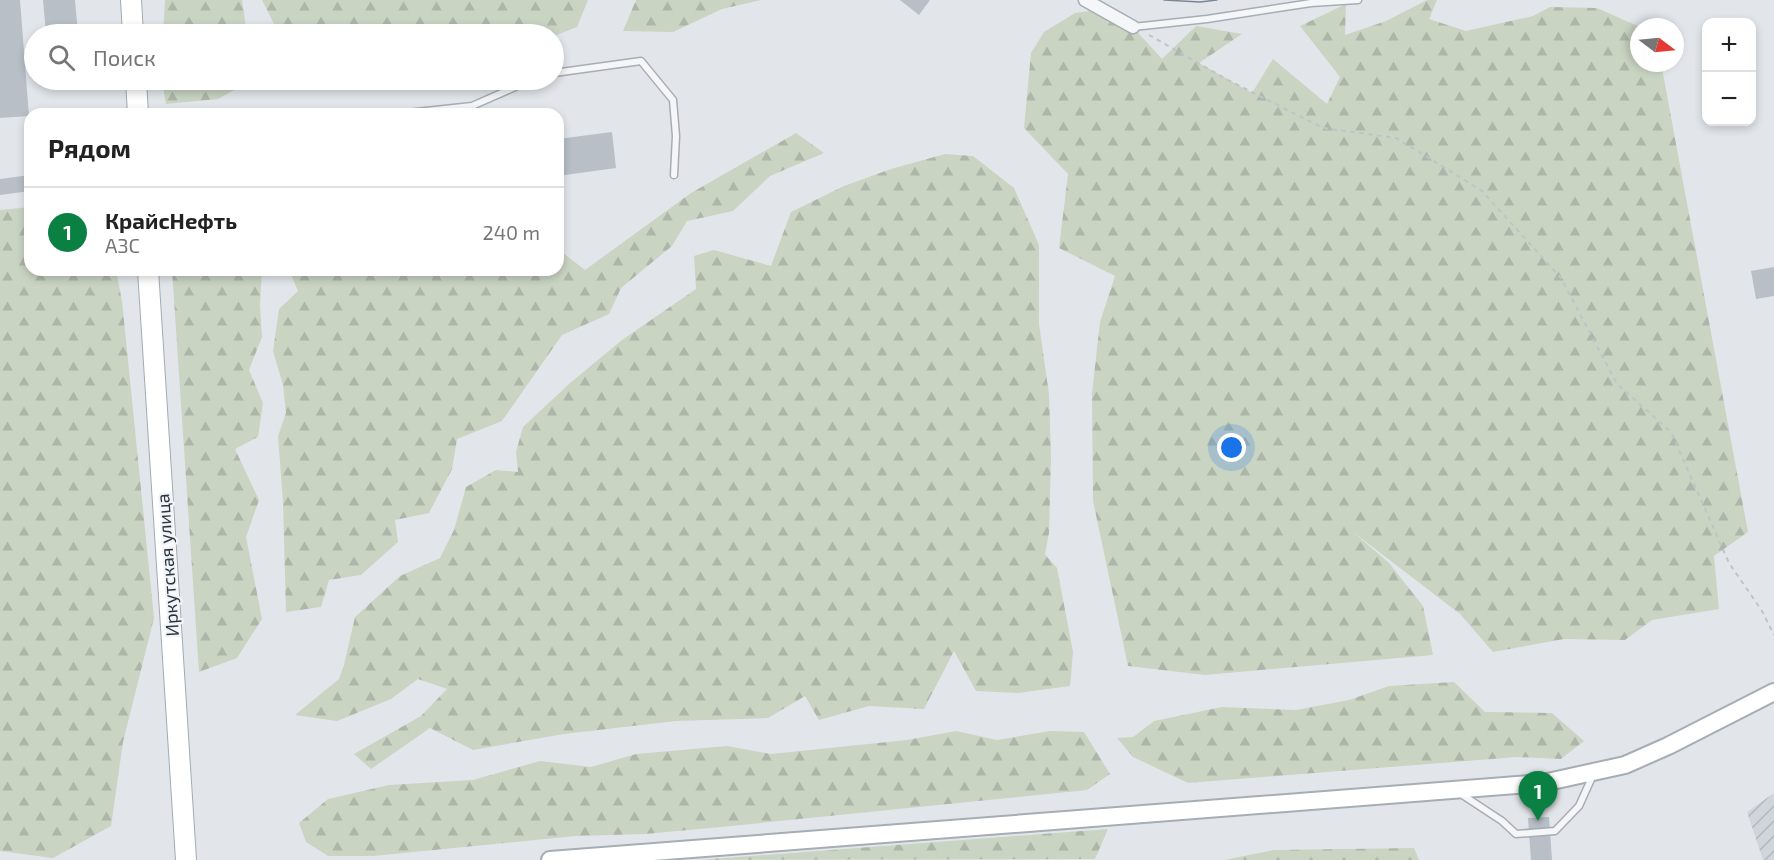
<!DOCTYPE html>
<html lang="ru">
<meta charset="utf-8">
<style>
:root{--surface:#fff;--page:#f2f2f2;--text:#222;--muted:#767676;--line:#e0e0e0;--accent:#0b8043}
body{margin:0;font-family:"Exo 2",sans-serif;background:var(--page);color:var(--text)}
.controls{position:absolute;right:18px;top:18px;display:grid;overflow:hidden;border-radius:12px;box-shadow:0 3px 9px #0003}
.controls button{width:54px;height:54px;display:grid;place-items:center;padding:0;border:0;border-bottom:2px solid var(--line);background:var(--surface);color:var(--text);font:30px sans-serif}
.compass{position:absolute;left:1630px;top:18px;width:54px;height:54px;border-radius:50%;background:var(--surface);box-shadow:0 3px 9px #0003;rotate:106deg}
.you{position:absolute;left:1232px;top:448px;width:21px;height:21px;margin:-15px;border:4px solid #fff;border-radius:50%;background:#1a73e8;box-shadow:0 0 0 9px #1a73e833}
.badge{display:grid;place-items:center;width:39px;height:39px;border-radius:50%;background:var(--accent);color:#fff;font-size:20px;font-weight:700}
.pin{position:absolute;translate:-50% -50px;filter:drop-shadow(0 2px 3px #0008)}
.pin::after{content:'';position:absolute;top:32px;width:21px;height:18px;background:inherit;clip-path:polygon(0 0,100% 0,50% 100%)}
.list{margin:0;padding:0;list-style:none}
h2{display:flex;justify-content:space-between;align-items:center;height:78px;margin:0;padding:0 24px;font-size:26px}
h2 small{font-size:20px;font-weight:400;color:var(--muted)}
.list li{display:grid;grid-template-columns:39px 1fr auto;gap:18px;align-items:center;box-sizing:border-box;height:90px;padding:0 24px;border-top:2px solid var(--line)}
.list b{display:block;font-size:22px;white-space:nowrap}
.list p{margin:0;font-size:20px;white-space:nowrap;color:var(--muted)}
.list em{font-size:20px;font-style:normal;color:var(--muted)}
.icon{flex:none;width:33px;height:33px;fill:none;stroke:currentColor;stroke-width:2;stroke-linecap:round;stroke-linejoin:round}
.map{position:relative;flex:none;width:1774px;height:860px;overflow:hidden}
.search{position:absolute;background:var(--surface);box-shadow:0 3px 9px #0003;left:24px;top:24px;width:540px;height:66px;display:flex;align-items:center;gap:15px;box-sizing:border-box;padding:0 21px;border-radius:33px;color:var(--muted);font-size:22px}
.panel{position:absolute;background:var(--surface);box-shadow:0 3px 9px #0003;left:24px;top:108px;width:540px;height:168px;border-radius:18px}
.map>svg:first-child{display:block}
.industrial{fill:url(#industrial-furrows)}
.forest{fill:url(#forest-firs)}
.building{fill:#b9bfc7}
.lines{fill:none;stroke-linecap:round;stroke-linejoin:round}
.lane-casing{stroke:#a7adb4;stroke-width:9}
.street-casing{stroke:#a7adb4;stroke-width:15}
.secondary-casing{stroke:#a7adb4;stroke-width:20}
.primary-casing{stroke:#a1abb5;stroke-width:22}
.path{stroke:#c0c4c8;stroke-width:2;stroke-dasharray:4.5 4.5;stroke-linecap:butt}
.lane{stroke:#f5f6f8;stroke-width:6}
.street{stroke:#f5f6f8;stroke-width:12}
.secondary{stroke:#fff;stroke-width:16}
.primary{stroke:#fff;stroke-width:20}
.tram{stroke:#7c8793;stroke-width:1.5}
.labels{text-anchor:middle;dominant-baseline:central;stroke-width:4.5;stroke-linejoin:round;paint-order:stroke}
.street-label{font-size:18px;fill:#2a3541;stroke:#f2f4f7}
</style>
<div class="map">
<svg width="1774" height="860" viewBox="0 0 1774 860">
<defs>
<pattern id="industrial-furrows" width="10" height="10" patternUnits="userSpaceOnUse" patternTransform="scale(1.5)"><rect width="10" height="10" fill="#d0d5dc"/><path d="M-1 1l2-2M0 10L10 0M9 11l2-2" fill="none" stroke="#b3b7be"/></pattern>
<pattern id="forest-firs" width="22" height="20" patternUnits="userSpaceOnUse" patternTransform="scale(1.5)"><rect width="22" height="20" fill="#c9d4c3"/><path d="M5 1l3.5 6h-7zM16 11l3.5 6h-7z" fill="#adb7a9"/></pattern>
</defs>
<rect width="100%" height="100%" fill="#e2e6ea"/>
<!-- industrial -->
<path class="industrial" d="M1774 793V860H1763L1747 812Z"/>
<!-- forest -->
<path class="forest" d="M165 0H242L247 34H163Z
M262 0H588L577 27 554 36V34H274L276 28Z
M636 0H761L722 9 673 32 623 31Z
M1427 0H1437L1429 19 1466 31 1533 16 1550 7 1597 8 1640 27 1639 63H1661L1748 532 1714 556 1719 609 1652 620 1625 640 1564 639 1493 652 1460 614 1353 532 1389 563 1423 606 1433 655 1205 675 1128 666 1093 501 1092 393 1100 322 1115 276 1059 248 1068 174 1024 128 1031 53 1044 32 1075 13 1110 8 1133 27 1162 59 1196 26 1242 34 1199 63 1252 93 1273 59 1327 104 1340 77 1300 26 1346 4 1345 35 1386 21Z
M162 80H252L218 99 166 104Z
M796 133 824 153 770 176 733 211 687 221 672 246 621 288 609 314 562 335 502 421 457 439 452 469 429 513 395 520 398 542 361 575 329 580 321 607 286 612 283 502 278 436 286 413 283 385 273 351 279 309 298 291 289 270H558V249L585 270 691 193Z
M945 154 973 156 1014 188 1039 245V324L1049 394 1051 457 1049 533 1045 554 1057 568 1073 652 1070 686 1018 693 976 691 954 651 924 709 869 706 819 720 805 696 768 718 676 721 564 734 473 750 430 728 371 769 354 754 421 716 447 689 418 679 391 699 337 721 295 715 339 679 344 665 355 617 400 576 440 558 454 530 466 487 496 470 518 472 516 452 523 427 569 384 622 340 696 289 694 256 714 250 771 266 791 212 844 186 891 169Z
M30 207V270H116L122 301 154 618 123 742 111 826 53 858 0 851V210Z
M172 270H262L260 305 262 337 249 370 263 403 258 437 235 449 259 500 246 537 262 619 237 658 199 672Z
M1454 682 1485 712 1552 713 1584 741 1561 759 1517 757 1188 783 1133 757 1117 738 1133 737 1154 721 1222 707 1296 710 1349 700 1389 686Z
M956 731 997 740 1050 731 1084 732 1110 774 1087 790 721 827 645 834 575 836 373 856H328L306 842 299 823 328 799 389 785 473 780 540 761 591 767 636 754 727 746 771 754 907 740Z
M1108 829 1095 859 698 860Z
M1414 848 1419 860H1224L1274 850Z"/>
<!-- building -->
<path class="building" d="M0 0H20L29 116 0 118Z
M43 0H75L78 34H46Z
M900 0H930L919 15Z
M612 132 616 168 558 176V139Z
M30 175V191L0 195V179Z
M1774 267V296L1756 299 1751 271Z
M1549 817 1552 860H1531L1528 818Z"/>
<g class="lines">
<defs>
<path id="lane" d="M1133 27 1207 19 1311 3 1358 0
M554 73 641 61 673 100 676 136 674 175
M398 114 472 106 531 80
M1461 794 1502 821 1516 834 1555 831 1579 806 1593 775"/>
<path id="street" d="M1085 0 1133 27"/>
<path id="secondary" d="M550 860 1543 783 1625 765 1668 746 1774 692"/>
<path id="primary" d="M131 0 133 34
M136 80 138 114
M148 270 186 860"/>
</defs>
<!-- lane casing -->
<use href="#lane" class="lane-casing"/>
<!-- street casing -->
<use href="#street" class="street-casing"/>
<!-- secondary casing -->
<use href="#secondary" class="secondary-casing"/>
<!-- primary casing -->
<use href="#primary" class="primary-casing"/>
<!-- path -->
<path class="path" d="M1149 35 1226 79 1323 128 1396 138 1481 190 1561 278 1617 384 1671 432 1729 563 1762 611 1774 635"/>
<!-- lane -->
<use href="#lane" class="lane"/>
<!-- street -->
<use href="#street" class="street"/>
<!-- secondary -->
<use href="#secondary" class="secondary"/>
<!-- primary -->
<use href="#primary" class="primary"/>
<!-- tram -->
<path class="tram" d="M1164 0 1200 2 1217 0"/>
</g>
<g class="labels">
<!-- street labels -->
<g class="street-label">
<text transform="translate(167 565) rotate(-94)">Иркутская улица</text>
</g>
</g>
</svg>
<div class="controls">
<button>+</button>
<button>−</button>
</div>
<svg class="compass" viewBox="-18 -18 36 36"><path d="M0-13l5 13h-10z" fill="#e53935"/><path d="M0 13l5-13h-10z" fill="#767676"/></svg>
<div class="you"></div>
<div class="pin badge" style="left:1538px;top:821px">1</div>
<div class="search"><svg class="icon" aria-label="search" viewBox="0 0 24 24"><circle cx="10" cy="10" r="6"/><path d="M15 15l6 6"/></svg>Поиск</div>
<section class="panel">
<h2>Рядом<small></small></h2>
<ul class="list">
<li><span class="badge">1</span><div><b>КрайсНефть</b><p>АЗС</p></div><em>240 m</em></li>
</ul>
</section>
</div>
